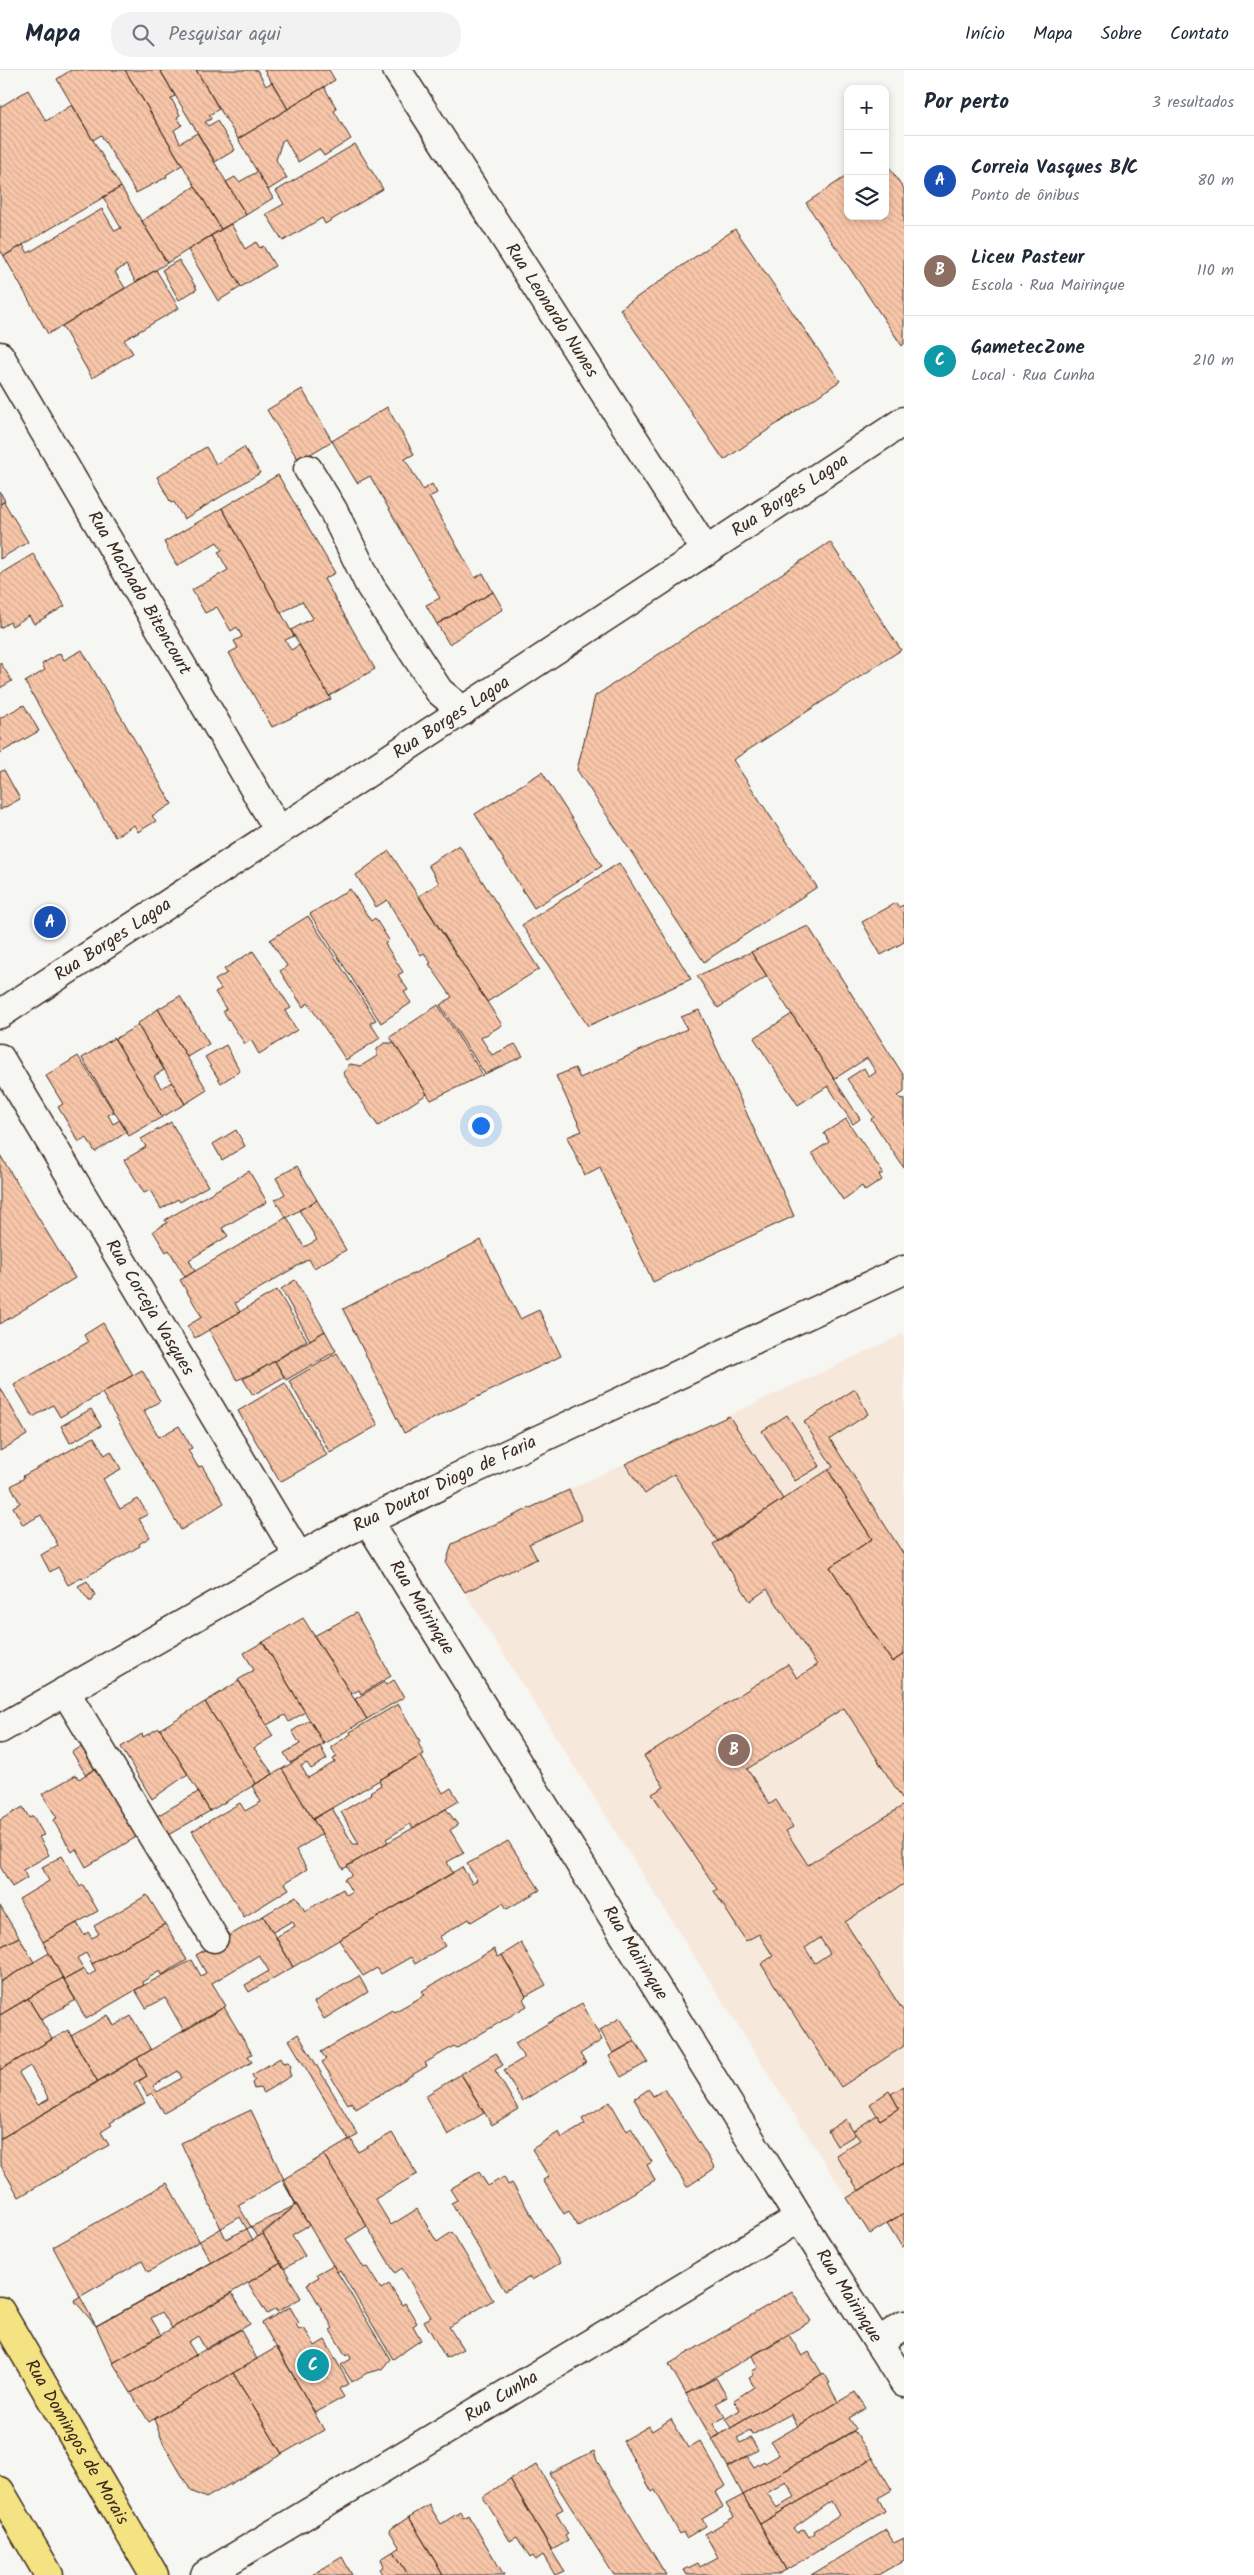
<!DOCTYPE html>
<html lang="pt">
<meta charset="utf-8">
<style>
:root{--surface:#fff;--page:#f2f2f3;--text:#1f2937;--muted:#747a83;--line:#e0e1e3;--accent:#0f766e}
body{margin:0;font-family:Kalam,sans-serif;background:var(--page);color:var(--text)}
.controls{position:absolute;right:15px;top:15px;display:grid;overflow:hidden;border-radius:10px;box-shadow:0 2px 8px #0003}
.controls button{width:45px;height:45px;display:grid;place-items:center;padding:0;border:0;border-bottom:1px solid var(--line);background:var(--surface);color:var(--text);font:25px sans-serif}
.you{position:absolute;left:480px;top:1055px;width:18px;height:18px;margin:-12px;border:4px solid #fff;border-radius:50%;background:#1a73e8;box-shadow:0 0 0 8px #1a73e833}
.badge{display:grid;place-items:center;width:32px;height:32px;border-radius:50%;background:var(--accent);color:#fff;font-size:16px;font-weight:700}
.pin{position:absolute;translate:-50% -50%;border:2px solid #fff;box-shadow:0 1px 5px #0006}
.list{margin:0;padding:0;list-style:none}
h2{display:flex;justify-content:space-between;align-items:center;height:65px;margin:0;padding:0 20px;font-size:21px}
h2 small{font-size:16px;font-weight:400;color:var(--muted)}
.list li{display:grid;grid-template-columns:32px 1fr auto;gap:15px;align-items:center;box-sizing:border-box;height:90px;padding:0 20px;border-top:1px solid var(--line)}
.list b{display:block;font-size:19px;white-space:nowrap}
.list p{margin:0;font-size:16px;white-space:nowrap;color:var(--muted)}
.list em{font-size:16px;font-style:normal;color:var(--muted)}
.icon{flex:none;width:28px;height:28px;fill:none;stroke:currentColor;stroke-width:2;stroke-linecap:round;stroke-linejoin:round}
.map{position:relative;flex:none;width:904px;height:2505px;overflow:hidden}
header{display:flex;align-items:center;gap:30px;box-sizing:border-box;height:70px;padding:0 25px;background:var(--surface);border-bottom:1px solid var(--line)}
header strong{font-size:24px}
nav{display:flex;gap:28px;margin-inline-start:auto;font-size:18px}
.search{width:350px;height:45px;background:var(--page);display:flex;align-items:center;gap:12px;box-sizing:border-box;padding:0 18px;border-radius:20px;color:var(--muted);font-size:19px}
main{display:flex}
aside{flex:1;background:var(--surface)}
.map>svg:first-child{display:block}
.built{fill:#f7e8dc}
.building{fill:url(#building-back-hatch);stroke:#3b2a1e;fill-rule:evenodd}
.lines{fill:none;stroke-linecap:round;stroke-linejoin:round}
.minor-casing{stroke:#3b2a1e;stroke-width:31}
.major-casing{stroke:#3b2a1e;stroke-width:31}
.minor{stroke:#f6f6f2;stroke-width:28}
.major{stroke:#f4e382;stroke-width:28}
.labels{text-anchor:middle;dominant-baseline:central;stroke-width:5;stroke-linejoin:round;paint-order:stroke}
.street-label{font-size:18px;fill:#3b2a1e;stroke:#f6f6f2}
</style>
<header>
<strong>Mapa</strong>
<div class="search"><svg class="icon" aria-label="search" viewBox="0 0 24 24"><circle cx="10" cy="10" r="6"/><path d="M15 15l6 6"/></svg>Pesquisar aqui</div>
<nav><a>Início</a><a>Mapa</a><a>Sobre</a><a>Contato</a></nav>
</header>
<main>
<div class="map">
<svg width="904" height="2505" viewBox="0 0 904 2505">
<defs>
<pattern id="building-back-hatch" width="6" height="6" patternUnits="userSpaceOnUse" patternTransform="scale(1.25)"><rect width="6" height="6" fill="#f8c6a9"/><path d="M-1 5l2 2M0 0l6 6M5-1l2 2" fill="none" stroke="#d6aa91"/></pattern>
</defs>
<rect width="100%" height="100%" fill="#f6f6f2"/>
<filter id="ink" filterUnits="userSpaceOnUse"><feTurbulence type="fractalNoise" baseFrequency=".02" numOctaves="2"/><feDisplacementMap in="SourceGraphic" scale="10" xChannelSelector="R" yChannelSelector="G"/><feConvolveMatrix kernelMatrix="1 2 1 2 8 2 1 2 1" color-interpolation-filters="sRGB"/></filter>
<g filter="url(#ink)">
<!-- built -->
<path class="built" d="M904 1264V2092L847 2128 446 1493 452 1474Z"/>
<!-- building -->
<path class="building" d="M71 0H125L182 95 166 105 167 107 136 123 101 65 93 70 57 9Z
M125 0H160L175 26 171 28 180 45 177 47 182 55 174 60 180 73 197 63 246 145 221 159Z
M160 0H196L219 39 209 45 211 49 205 52 208 56 217 51 235 80 215 92Z
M196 0H257L266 16 272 12 288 39 238 69Z
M264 0H329L335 10 288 39Z
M324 17 337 39 334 41 351 69 324 86 319 79 298 92 285 69 282 71 276 90 287 108 268 120 238 69Z
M28 20 46 51 72 35 121 117 4 186 0 180V37Z
M355 74 383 119 325 154 322 148 283 171 266 144 284 134 276 121Z
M885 91 904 119V274L902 276 806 133 848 105V146H885Z
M257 102 273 128 246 145 226 112 235 107 239 112Z
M195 116 221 159 167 193 142 151Z
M121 117 167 193 136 212 126 195 115 202 125 218 48 264 4 186 23 175 28 183 102 139 115 161 121 158 103 127Z
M231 154 245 179 256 172 260 178 263 176 275 196 241 217 211 166Z
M735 159 840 311 724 390 620 239Z
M211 166 241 217 218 231 188 180Z
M179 190 197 219 179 230 162 200Z
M156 200 179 238 124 270 133 283 92 308 62 256Z
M302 319 332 371 299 391 267 340Z
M387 337 414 384 405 389 423 420 432 414 437 423 429 427 475 508 483 503 493 522 437 554 426 535 440 528 370 406 357 413 332 371Z
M206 377 216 394 244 377 260 403 184 449 174 432 171 433 157 407Z
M278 405 335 503 324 509 375 599 329 626 291 560 313 548 302 531 281 543 222 438Z
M0 422 5 431 0 434Z
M4 432 28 472 0 489V434Z
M222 438 294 566 285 570 291 580 299 575 331 629 272 657 229 583 238 578 234 571 242 567 237 557 231 561 217 537 205 543 192 520 228 500 218 482 222 480 217 472 177 496 164 472Z
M830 472 901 580 733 690 817 817 704 892 577 700 595 626Z
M33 484 65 536 34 554 29 546 12 556 10 552 0 558V504Z
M493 522 503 539 449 574 437 554Z
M82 580 172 734 152 746 156 751 138 762 134 755 115 767 25 612 45 600 42 594 60 583 64 590Z
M0 592 12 611 0 618Z
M24 635 39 661 0 683V648Z
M4 700 20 729 0 740V702Z
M542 702 602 796 534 838 475 744Z
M459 775 539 899 487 932 419 826 439 813 428 795Z
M389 781 502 955 481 968 492 985 515 974 523 986 485 1004 440 935 452 927 429 894 431 893 424 883 421 885 387 830 376 837 356 805Z
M619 793 691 909 588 956 522 855Z
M350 819 371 851 375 848 389 870 385 874 403 902 398 905 408 920 404 922 411 933 381 953 310 844Z
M896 833 899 837 904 835V872L881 885 862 852Z
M308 846 376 950 370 953 380 968 346 990 308 933 303 937 280 901 287 896 270 870Z
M808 856 904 1006V1022L898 1026 901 1029 904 1028V1098L871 1049 874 1047 847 1009 864 998 869 1007 876 1002 867 988 834 1009 751 882Z
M253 881 291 938 285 941 297 960 259 984 251 970 245 974 223 941 226 939 215 922 221 919 215 910 227 903 224 899Z
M751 882 767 906 718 938 697 906Z
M180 926 209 974 187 987 158 939Z
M438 935 483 1005 431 1030 390 967Z
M158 939 207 1020 185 1034 137 954Z
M699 940 794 1146 653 1212 600 1097 585 1105 567 1067 582 1061 556 1006 575 998 580 1008 687 959 681 947Z
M792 944 860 1049 853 1054 828 1016 798 1035 754 968Z
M138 955 164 1000 154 1006 161 1018 172 1012 185 1034 162 1047 115 969Z
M114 968 162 1047 129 1066 82 988Z
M384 973H394L427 1024 378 1056 343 1003 350 994 361 996 377 986V979Z
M226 975 240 1001 221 1013 205 987Z
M78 986 114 1042 108 1045 113 1054 120 1050 127 1062 95 1082 87 1068 79 1072 58 1037 63 1034 46 1006Z
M846 1049 883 1103 879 1105 882 1110 865 1121 862 1116 843 1130 812 1083 829 1072 824 1063Z
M171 1052 208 1116 180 1132 178 1129 161 1139 150 1120 144 1123 124 1090 146 1077 141 1069Z
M236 1060 245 1076 222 1090 213 1074Z
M0 1085 75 1208 0 1254Z
M297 1096 317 1130 286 1148 275 1130 285 1124 276 1108Z
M249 1101 267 1132 222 1158 228 1166 189 1190 195 1201 185 1207 169 1180 166 1182 153 1161 167 1153 165 1150Z
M317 1130 346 1180 314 1198 309 1189 235 1233 240 1242 195 1268 187 1256 202 1247 180 1210 287 1147 304 1177 317 1170 299 1140Z
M481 1170 520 1249 539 1240 561 1286 404 1363 343 1239Z
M295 1210 325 1261 310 1270 281 1219Z
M277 1220 307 1270 257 1302 237 1310 209 1260Z
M103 1253 133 1305 60 1347 53 1335 33 1347 14 1315 88 1272 84 1265Z
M325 1261 336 1281 286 1310 275 1291Z
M337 1283 378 1355 330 1383 289 1311Z
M275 1291 284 1307 253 1325 243 1309Z
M142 1300 160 1331 144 1341 159 1367 179 1356 192 1378 188 1380 198 1397 202 1396 224 1433 181 1460 102 1323Z
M285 1313 327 1385 280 1412 238 1341Z
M0 1317 27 1365 0 1381Z
M855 1319 868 1344 830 1369 904 1485V1584L892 1592 830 1497 872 1469 828 1400 833 1397 804 1352Z
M91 1339 101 1356 70 1373 61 1356Z
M787 1345 820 1396 795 1411 762 1361Z
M729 1346 783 1429 718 1472 674 1404 645 1424 625 1394Z
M94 1367 105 1385 111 1381 121 1399 103 1409 120 1439 138 1429 148 1444 139 1449 150 1467 139 1474 140 1476 82 1509 81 1508 68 1515 58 1497 50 1502 41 1485 58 1475 41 1445 23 1455 13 1437 20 1433 11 1416 24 1408 23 1406Z
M828 1400 872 1469 830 1497 892 1592 904 1584V1731L844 1638 747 1699 770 1734 776 1730 793 1757 786 1761 808 1795 904 1735V1814L845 1852 904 1942V1976L841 2017 761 1894 773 1886 759 1864 746 1871 714 1821 717 1819 652 1724 664 1717 644 1686 788 1594 797 1608 817 1595 767 1519 750 1531 713 1474ZM820 1868 830 1883 815 1893 805 1878Z
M569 1420 582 1450 529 1474 537 1489 465 1522 446 1493 452 1474Z
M87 1511 95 1525 92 1531H89L78 1516Z
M356 1543 391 1606 361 1624 359 1620 351 1624 314 1566Z
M303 1548 367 1649 324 1674 263 1572Z
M263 1572 305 1642 289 1652 285 1645 267 1655 238 1610 254 1600 244 1583Z
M394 1610 404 1627 367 1649 355 1629 384 1612 386 1615Z
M239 1611 273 1666 254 1678 273 1704 256 1714 205 1632Z
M205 1632 256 1714 210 1741 160 1659Z
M398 1634 420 1671 418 1673 424 1684 313 1749 282 1699 320 1676 327 1689 311 1699 307 1693 301 1696 308 1708 335 1692 333 1689 337 1687 331 1677 351 1664 350 1662Z
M310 1650 324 1674 290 1693 284 1683 300 1674 292 1661Z
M159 1658 188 1704 152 1729 121 1677 142 1664 143 1667Z
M85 1675 97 1697 86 1705 72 1682Z
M421 1686 443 1723 451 1718 459 1731 413 1758 410 1754 386 1769 388 1772 343 1799 313 1749 332 1738 353 1774H359L341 1742 372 1724 370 1722 381 1715 379 1710Z
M97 1697 138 1766 86 1797 76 1779 72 1782 53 1750 57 1748 42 1724 76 1705 79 1709Z
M282 1699 322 1764 296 1780 307 1799 285 1813 289 1819 244 1847 192 1761 240 1733 245 1741 261 1732 252 1716Z
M198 1722 210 1741 168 1765 157 1746Z
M23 1737 29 1748 33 1746 44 1765 39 1767 49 1785 23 1800 27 1808 12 1817 0 1796V1750Z
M446 1739 458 1755 450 1760 464 1783 447 1792 453 1803 293 1897 276 1867 295 1856 292 1851 273 1862 263 1846 296 1826 305 1841 343 1819 346 1825 352 1822 344 1809 352 1805 347 1796Z
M508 1771 540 1820 507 1839 503 1833 471 1852 469 1849 439 1867 445 1876 415 1894 411 1887 381 1904 377 1898 363 1906 339 1870 462 1797 472 1813 477 1810 467 1794Z
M62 1786 80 1817 83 1815 98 1841 43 1872 19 1829 49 1811 42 1797Z
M147 1825 165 1854 92 1894 86 1883 77 1888 84 1899 64 1910 43 1872 77 1853 84 1865 88 1862 92 1868 99 1864 94 1856Z
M0 1836 19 1867 0 1877Z
M263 1846 293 1897 249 1922 245 1915 269 1901 259 1885 212 1913 226 1936 184 1961 165 1928 146 1938 135 1920 192 1890 201 1906 206 1903 196 1885Z
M165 1854 187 1890 162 1905 160 1901 142 1912 144 1915 86 1949 64 1910 84 1899 88 1906 96 1901 92 1894Z
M19 1867 34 1892 0 1912V1877Z
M521 1873 546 1915 526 1926 502 1885Z
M494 1879 498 1887 502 1885 526 1926 523 1929 527 1936 457 1978 454 1976 425 1993 427 1996 356 2039 351 2032 348 2034 322 1992 326 1989 321 1982 392 1940 394 1942 425 1925 422 1921Z
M49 1883 63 1908 0 1945V1912Z
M359 1906 368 1922 324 1949 314 1932Z
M63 1908 76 1930 41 1950 28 1928Z
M28 1928 52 1969 0 2000V1945Z
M582 1933 602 1970 580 1984 586 1993 522 2031 504 2000 524 1988 515 1973Z
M224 1937 252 1984 248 1986 252 1992 164 2043 152 2023 147 2026 139 2011 147 2006 137 1988ZM178 2001 182 2008 157 2022 153 2016Z
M108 1945 114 1956 131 1946 151 1980 98 2012 71 1966Z
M620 1948 635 1971 613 1983 600 1960Z
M68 1960 98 2012 0 2069V2000ZM30 1996 49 2029 38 2035 19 2003Z
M298 1964 358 2065 349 2070 289 1970Z
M635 1971 648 1992 621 2007 609 1986Z
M496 1983 503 1995 495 2000 518 2039 492 2055 461 2004Z
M137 1988 147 2006 134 2013 145 2033 110 2053 112 2055 101 2062 109 2075 19 2127 0 2094V2069Z
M280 1988 283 1993 288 1992 291 1996 289 2001 291 2006 263 2023 260 2018 254 2019 252 2013 255 2010 252 2005Z
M461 2004 484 2043 448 2065 425 2026Z
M904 2016V2092L859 2121 836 2085 860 2070 853 2061 877 2045 880 2050 899 2038 891 2024Z
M649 2019 653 2026 665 2019 715 2098 687 2117 634 2029Z
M889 2021 899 2038 880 2050 870 2034Z
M610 2032 627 2061 631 2058 652 2092 647 2095 655 2110 578 2156 569 2141 564 2144 543 2110 549 2107 532 2079 559 2062 562 2068 585 2054 582 2049Z
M251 2040 296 2135 226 2169 181 2073Z
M846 2049 855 2065 837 2076 828 2061Z
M392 2063 417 2104 375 2129 391 2155 417 2139 437 2172 452 2162 493 2230 449 2257 463 2279 446 2288 424 2251 431 2247 402 2198 395 2203 324 2085 351 2069 358 2082Z
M324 2085 367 2156 346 2169 364 2198 367 2197 381 2219 389 2214 402 2235 405 2233 417 2253 413 2256 421 2270 393 2289 340 2200 337 2202 282 2110Z
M904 2092V2143L870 2164 847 2128Z
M479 2102 488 2116 504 2107 508 2115 512 2113 560 2193 532 2210 530 2207 505 2221 451 2133 457 2130 450 2119Z
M282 2110 296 2135 257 2167 238 2135Z
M167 2113 211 2192 96 2256 53 2177Z
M296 2135 309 2155 292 2165 305 2186 284 2199 263 2164Z
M904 2143V2176L902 2177 887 2153Z
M240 2147 253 2170 96 2256 74 2230 142 2191 148 2202Z
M263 2164 281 2193 172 2258 162 2242 151 2248 161 2265 113 2293 96 2256Z
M281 2193 301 2228 277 2242 276 2239 267 2244 248 2213Z
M333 2195 390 2289 382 2299 367 2303 352 2312 341 2295 351 2289 349 2284 346 2286 330 2260 333 2258 307 2214 319 2207 317 2204Z
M792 2221 811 2251 686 2324 669 2294Z
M232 2223 250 2254 206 2280 198 2266 188 2272 196 2285 131 2323 113 2293Z
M290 2237 299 2253 296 2254 299 2260 304 2258 315 2276 325 2270 349 2314 339 2319 344 2327 315 2343 262 2253Z
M240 2259 257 2289 149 2352 131 2323Z
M789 2265 802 2286 809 2282 822 2304 731 2358 725 2349 740 2340 734 2330 754 2317 749 2308 754 2305 752 2301 758 2298 752 2286Z
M277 2277 324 2360 282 2384 233 2303Z
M233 2303 282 2384 206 2428 191 2421 164 2375 154 2349Z
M824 2303 830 2313 828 2314 838 2332 798 2356 791 2344 752 2365 750 2361 737 2368 740 2373 751 2368 758 2380 728 2397 712 2369Z
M716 2308 727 2327 716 2333 725 2347 713 2354 720 2365 712 2369 686 2324Z
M855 2322 866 2338 849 2348 856 2359 743 2425 728 2397 747 2386 754 2397 764 2391 765 2393 779 2385 771 2372Z
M671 2349 688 2378 700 2371 726 2416 715 2422 723 2437 702 2449 706 2456 686 2468 683 2462 680 2464 655 2420 652 2422 623 2371 649 2356 652 2361Z
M854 2361 873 2388 760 2454 743 2425ZM786 2412 795 2427 777 2438 767 2423Z
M594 2381 597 2391 666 2505H614L549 2403Z
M873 2388 892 2420 878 2428 885 2441 786 2500 760 2454ZM831 2431 839 2445 814 2461 815 2463 809 2467 804 2459 797 2463 793 2458Z
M537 2395 563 2439 556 2443 568 2464 565 2466 568 2471 552 2480 510 2409Z
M510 2409 556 2488 564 2501 555 2505 543 2485 536 2490 533 2486 530 2488 517 2467 510 2471 483 2427Z
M743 2425 786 2500 777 2505H687L684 2500 698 2493 700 2497 718 2487 705 2464 734 2447 726 2434Z
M429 2435 441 2454 460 2442 463 2448 468 2445 504 2505H443L409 2447Z
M409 2447 443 2505H408L394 2481 400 2478 389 2460Z
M886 2460 894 2473 904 2468V2490L878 2505H811Z
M394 2481 408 2505H384L380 2499 384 2496 381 2489Z
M342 2487 352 2505H312Z"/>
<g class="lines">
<defs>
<g id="minor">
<path id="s1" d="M397 0 706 481"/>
<path id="s2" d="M0 286 279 761"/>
<path d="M308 399 333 440 370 516 439 621 463 641"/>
<path id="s3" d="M0 944 904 351"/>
<path id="s4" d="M0 988 299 1487"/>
<path id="s5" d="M368 1451 799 2148 904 2313"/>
<path d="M65 1621 214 1868"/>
<path id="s6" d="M0 1659 331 1469 447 1412 904 1200"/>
<path d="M878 2272 904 2255"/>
<path id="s7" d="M205 2505 799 2148"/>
</g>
<g id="major">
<path id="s8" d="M0 2241 154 2505"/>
<path d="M0 2421 49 2505"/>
</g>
</defs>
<!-- minor casing -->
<use href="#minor" class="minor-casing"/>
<!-- major casing -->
<use href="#major" class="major-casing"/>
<!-- minor -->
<use href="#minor" class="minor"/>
<!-- major -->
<use href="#major" class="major"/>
</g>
</g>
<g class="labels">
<!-- street labels -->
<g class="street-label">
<text stroke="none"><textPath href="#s1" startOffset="286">Rua Leonardo Nunes</textPath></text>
<text stroke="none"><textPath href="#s3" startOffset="945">Rua Borges Lagoa</textPath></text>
<text stroke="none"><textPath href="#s2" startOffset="275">Rua Machado Bitencourt</textPath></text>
<text stroke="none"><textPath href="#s3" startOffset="540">Rua Borges Lagoa</textPath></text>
<text stroke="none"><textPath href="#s3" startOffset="135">Rua Borges Lagoa</textPath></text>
<text stroke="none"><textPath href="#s4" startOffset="291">Rua Corceja Vasques</textPath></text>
<text stroke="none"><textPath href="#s6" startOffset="508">Rua Doutor Diogo de Faria</textPath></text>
<text stroke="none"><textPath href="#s5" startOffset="102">Rua Mairinque</textPath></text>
<text stroke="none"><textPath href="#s5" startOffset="508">Rua Mairinque</textPath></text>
<text stroke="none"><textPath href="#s5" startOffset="912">Rua Mairinque</textPath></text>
<text stroke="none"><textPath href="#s7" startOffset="346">Rua Cunha</textPath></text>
<text stroke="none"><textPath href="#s8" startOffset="152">Rua Domingos de Morais</textPath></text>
</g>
</g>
</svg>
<div class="controls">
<button>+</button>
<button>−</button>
<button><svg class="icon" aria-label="layers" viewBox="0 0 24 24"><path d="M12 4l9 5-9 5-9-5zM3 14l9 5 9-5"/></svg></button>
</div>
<div class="you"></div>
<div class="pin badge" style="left:50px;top:852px;background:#1a4fb4">A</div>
<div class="pin badge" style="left:734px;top:1680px;background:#8d6e63">B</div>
<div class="pin badge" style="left:313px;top:2295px;background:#0f9aa8">C</div>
</div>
<aside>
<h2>Por perto<small>3 resultados</small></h2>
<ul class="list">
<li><span class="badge" style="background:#1a4fb4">A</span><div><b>Correia Vasques B/C</b><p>Ponto de ônibus</p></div><em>80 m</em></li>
<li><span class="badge" style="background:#8d6e63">B</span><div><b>Liceu Pasteur</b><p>Escola · Rua Mairinque</p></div><em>110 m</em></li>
<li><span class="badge" style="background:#0f9aa8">C</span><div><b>GametecZone</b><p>Local · Rua Cunha</p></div><em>210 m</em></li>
</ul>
</aside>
</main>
